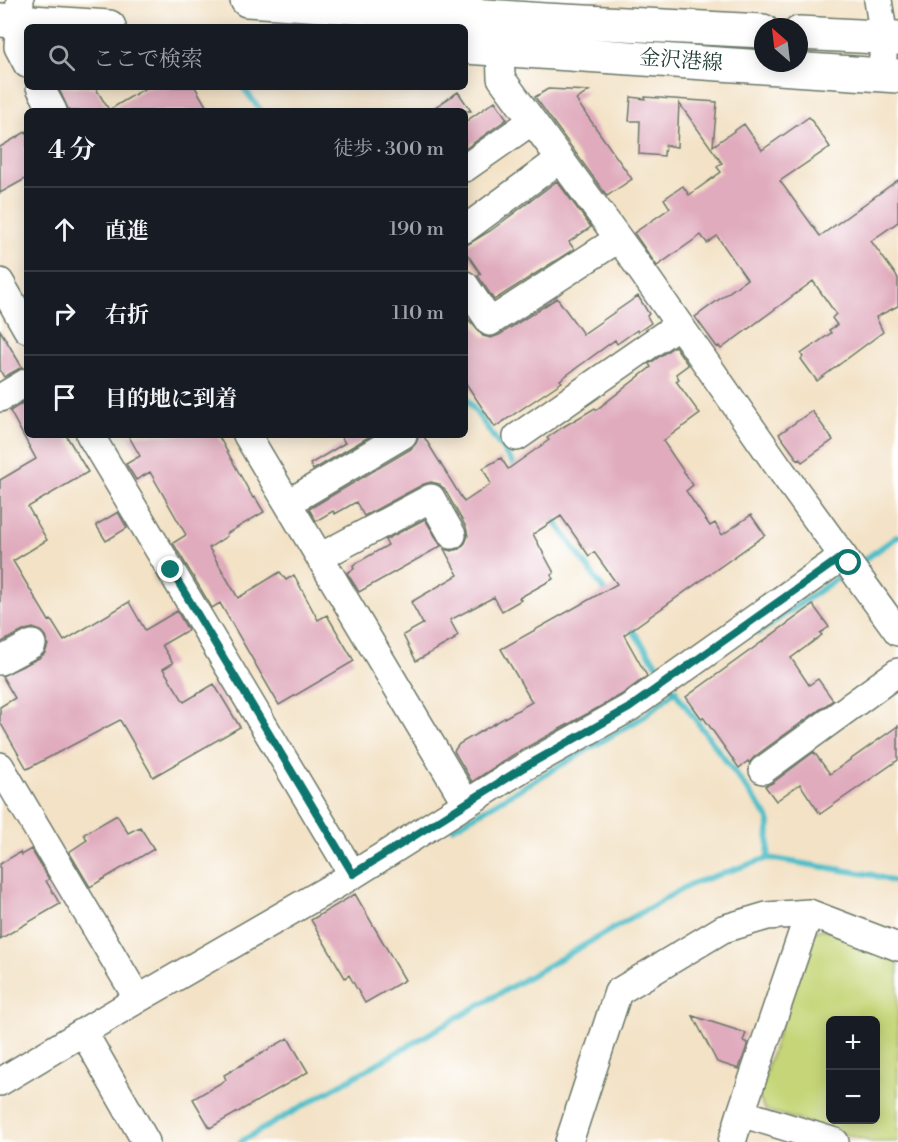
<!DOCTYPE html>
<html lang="ja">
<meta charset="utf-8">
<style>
:root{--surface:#171b24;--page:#242831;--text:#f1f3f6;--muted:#9ea1a6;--line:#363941}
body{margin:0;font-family:"Libre Bodoni","Noto Serif JP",serif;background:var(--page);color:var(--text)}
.controls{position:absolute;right:18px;bottom:18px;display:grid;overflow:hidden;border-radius:9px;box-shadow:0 3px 15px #0003}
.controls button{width:54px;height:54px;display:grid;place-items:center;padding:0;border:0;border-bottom:2px solid var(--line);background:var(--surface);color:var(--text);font:30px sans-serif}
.compass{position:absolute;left:754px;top:18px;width:54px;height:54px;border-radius:50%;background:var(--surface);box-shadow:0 3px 15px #0003;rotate:332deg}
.stop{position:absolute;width:18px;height:18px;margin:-14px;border:4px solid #0f766e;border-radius:50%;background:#fff}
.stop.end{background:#0f766e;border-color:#fff;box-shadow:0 2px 6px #0008}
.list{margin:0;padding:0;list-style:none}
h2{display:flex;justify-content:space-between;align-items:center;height:78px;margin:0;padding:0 24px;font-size:26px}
h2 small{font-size:20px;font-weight:400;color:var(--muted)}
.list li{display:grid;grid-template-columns:39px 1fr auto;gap:18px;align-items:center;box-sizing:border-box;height:84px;padding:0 24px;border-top:2px solid var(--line)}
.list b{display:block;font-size:22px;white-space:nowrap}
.list em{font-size:20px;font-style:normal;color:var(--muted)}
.icon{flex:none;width:33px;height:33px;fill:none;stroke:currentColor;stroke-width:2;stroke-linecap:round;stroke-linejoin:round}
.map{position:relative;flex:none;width:898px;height:1142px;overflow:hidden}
.search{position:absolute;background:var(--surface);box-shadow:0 3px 15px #0003;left:24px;top:24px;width:444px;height:66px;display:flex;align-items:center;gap:15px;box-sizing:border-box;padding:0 21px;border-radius:9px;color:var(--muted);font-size:22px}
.panel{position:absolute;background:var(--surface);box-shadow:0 3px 15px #0003;left:24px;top:108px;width:444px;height:330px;border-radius:9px}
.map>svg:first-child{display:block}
.green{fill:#c5d577;stroke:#728956;stroke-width:1.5;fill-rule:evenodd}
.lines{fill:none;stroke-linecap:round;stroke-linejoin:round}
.stream{stroke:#50bec8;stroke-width:6}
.building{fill:#e0abbd}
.minor-casing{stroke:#697767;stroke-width:30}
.major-casing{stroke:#697767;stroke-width:36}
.minor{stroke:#fff;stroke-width:27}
.major{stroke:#fff;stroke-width:33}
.route{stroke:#0f766e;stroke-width:8}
.labels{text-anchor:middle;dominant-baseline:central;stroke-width:5;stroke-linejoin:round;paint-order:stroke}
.street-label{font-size:21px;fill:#1f3d34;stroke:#fff}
</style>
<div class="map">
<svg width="898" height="1142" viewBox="0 0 898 1142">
<rect width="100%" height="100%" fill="#fff"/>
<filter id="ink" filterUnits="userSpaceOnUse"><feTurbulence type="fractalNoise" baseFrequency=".0167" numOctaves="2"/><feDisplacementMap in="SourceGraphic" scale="12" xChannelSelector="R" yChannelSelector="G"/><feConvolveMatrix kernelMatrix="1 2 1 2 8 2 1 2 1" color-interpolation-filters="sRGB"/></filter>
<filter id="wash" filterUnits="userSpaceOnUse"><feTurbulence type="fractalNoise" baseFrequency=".008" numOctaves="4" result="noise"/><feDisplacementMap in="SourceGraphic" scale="24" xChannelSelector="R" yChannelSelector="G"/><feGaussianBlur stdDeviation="1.35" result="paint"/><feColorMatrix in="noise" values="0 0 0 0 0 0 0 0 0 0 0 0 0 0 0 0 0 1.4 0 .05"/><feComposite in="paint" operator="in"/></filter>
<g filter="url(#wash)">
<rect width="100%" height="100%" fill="#f3e2c6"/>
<!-- green -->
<path class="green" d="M822 929 898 952V1142H871L765 1110 758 1096 811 933ZM830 1020H876V1120H830Z"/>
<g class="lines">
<!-- stream -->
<path class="stream" d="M243 87 261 111
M465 397 517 469
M550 514 608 596
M857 565 898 536
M628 624 662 672
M758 633 846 572
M673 689 769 819 768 858
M453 828 645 716 676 690
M240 1142 691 884 768 858 873 875 898 883"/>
</g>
<g id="blocks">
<!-- building -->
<path class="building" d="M58 87H95L109 110 147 87H195L209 111H69Z
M548 89 589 91 576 100 632 179 607 196 535 97Z
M458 92 471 111H429Z
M631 97 645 99V97L717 102 713 146 744 124 762 150 809 117 830 147 780 181 820 236 898 180V222L871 241 898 278V306L876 317 883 332 817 381 801 359 803 357 801 354 831 333 829 330 837 325 832 318 836 314 813 281 721 349 719 346 717 347 695 317 747 279 717 236 707 243 701 235 657 266 634 233 670 208 664 199 683 186 689 195 721 172 717 167 722 163 679 103 677 147 665 145 664 156 639 154 640 121H629Z
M495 101 507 119 465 149V122Z
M27 131V178L0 193V147Z
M557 181 591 227 569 242 574 249 494 300 478 276 481 274 465 251V246L490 231Z
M638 296 649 314 647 316 651 323 638 332 637 330 617 344 615 340 560 380 562 382 495 427 465 382V323L469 320 483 336 491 338 499 335 557 298 583 334Z
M0 330 22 367 4 377 0 370Z
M675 346 688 365 676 374 679 379 676 381 700 414 663 441 693 485 686 491 710 526 715 523 722 535 751 515 765 535 624 635 647 676 621 695 513 755 472 782 454 751 459 744 532 702 501 649 617 584 594 552 589 556 561 516 533 534 554 573 551 575 553 579 519 598 521 600 502 611 494 597 450 620 458 635 454 638 455 639 416 661 403 635 423 624 411 602 458 575 444 549 451 551 459 549 465 543 468 536 466 527 445 490 439 484 431 482 424 484 364 516 356 502 335 514 333 511 316 521 309 509 411 449 416 443 419 435H423L464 502 491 484 483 468 501 458 508 469 549 440 547 438 563 427 595 408 596 410 651 367 649 364Z
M27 400V435H66L88 472 28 507 47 540 13 561 49 621 51 620 64 641 129 602 145 630 177 611 188 630 162 645 173 663 163 669 184 702 214 684 240 727 153 777 120 720 27 769 0 722V707L15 698 2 676 39 658 45 653 48 645 46 636 41 631 33 628 25 630 0 643V480L36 459 10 411Z
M812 411 833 440 802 462 800 459 798 460 779 434Z
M128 435H218L253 498 255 497 264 512 226 534 227 536 209 548 238 598 280 572 286 580 294 575 318 620 327 615 354 661 279 705 220 603 212 608 173 543 186 535 150 472 136 480 126 464 140 456Z
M340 435H372L313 470 310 464 345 443Z
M118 512 127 528 106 541 96 525Z
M425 519 441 546 359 592 347 573 354 569 353 565 388 545 385 540Z
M813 605 829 627 820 633 822 635 791 658 809 685 818 679 833 700 754 757 749 763 748 761 739 768 703 717 702 719 686 697Z
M898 726V760L820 814 800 784 776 801 765 786 772 783 814 752 830 774Z
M117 815 128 833 140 827 154 849 90 887 69 852 87 840 84 834Z
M31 849 49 879 46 881 60 904 0 939V864L20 852 21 855Z
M355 894 405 980 365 1003 349 975 345 978 311 920Z
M693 1016 746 1033 743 1041 748 1043 739 1069 717 1062Z
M288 1038 308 1072 210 1128 193 1099 226 1080 224 1075Z"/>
</g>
</g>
<g filter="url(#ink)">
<use href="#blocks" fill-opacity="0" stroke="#697767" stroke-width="1.5"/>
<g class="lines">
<defs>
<path id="minor" d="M20 0 18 47 27 64
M878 0 884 38 882 75
M500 48 501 78 632 257 780 469 898 632
M40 87 53 111
M465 168 532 121
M465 229 560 159
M0 282 27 329
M465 285 490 322 618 239
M0 398 27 382
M90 435 353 875
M247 435 466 803
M517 437 678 325
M288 503 403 435
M320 557 431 498 452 535
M0 661 32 644
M0 766 138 999
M763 770 898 672
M84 1033 146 1142
M0 1082 138 999 353 875 521 769 629 708 843 556
M741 1113 809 913 898 947
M569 1142 618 992 723 929 767 916 809 913
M732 1142 741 1113 835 1142"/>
<path id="major" d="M247 0 545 20 763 31
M0 20 109 27
M799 33 898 38
M465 47 898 76"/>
</defs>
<!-- minor casing -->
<use href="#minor" class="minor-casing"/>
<!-- major casing -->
<use href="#major" class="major-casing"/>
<!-- minor -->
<use href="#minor" class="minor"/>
<!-- major -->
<use href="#major" class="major"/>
</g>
</g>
<g class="lines" filter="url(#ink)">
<!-- route -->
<path class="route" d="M171 570 353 874 521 769 629 708 843 556 849 563"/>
</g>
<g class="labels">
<!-- street labels -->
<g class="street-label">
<text transform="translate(681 61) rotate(4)">金沢港線</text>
</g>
</g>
</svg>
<div class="controls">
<button>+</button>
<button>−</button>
</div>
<svg class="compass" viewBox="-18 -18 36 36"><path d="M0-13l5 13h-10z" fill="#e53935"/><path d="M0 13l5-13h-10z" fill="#9ea1a6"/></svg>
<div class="stop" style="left:849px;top:563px"></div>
<div class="stop end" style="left:171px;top:570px"></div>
<div class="search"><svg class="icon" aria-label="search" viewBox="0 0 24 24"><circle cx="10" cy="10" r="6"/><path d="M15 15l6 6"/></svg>ここで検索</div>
<section class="panel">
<h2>4 分<small>徒歩 · 300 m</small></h2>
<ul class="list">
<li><svg class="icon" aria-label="ahead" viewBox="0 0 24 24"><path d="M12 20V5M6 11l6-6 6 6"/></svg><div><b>直進</b></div><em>190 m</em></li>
<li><svg class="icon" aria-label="right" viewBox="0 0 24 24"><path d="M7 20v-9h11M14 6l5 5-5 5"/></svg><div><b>右折</b></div><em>110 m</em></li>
<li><svg class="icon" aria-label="arrive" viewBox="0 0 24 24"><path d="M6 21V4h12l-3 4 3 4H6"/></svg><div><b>目的地に到着</b></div></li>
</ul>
</section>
</div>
